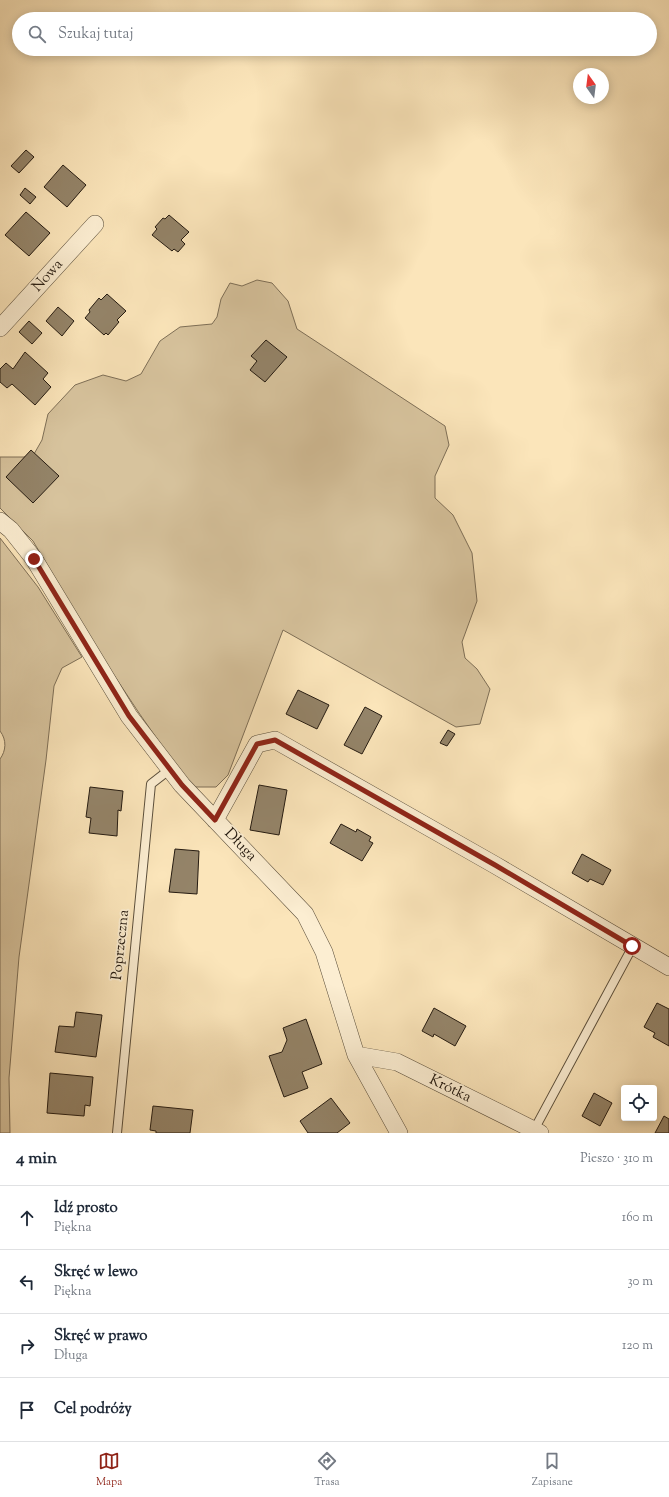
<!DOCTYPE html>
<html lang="pl">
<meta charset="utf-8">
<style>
:root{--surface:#fff;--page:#f6f6f7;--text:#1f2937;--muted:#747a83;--line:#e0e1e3;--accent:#8f2418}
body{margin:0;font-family:"Sorts Mill Goudy",serif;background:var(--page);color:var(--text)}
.controls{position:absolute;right:12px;bottom:12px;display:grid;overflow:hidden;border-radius:4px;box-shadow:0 2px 10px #0003}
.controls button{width:36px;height:36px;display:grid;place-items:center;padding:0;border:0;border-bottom:1px solid var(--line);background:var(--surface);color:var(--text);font:20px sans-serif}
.compass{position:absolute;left:573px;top:68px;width:36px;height:36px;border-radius:50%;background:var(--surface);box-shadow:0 2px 10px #0003;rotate:346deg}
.stop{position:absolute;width:12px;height:12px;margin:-9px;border:3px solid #8f2418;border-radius:50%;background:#fff}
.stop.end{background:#8f2418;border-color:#fff;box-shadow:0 1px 4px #0008}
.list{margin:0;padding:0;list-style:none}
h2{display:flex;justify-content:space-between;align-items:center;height:52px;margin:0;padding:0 16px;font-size:17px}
h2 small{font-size:13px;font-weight:400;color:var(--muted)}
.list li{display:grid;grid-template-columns:26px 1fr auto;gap:12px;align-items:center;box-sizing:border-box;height:64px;padding:0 16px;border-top:1px solid var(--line)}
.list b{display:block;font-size:15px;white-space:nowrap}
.list p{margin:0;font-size:13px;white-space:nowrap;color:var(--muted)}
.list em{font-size:13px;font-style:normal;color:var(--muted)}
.icon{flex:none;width:22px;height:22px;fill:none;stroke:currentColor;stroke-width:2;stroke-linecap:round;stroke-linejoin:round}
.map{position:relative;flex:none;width:669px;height:1133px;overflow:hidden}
.search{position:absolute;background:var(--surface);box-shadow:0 2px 10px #0003;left:12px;right:12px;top:12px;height:44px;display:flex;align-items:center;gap:10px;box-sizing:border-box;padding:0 14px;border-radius:22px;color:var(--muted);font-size:15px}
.sheet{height:308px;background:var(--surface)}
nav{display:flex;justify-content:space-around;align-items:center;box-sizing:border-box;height:56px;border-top:1px solid var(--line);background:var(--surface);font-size:11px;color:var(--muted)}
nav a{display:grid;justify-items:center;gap:2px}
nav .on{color:var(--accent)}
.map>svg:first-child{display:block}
.green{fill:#d7c39d;stroke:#7e6f57}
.building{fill:#948469;stroke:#251b11}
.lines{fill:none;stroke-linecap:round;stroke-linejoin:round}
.service-casing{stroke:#5a4e3b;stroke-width:10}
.minor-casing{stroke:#5a4e3b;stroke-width:18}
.service{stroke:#fceed2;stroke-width:8}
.minor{stroke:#fceed2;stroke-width:17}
.route{stroke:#8f2418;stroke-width:5}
.labels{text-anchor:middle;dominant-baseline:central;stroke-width:3.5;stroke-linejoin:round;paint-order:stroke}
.street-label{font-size:15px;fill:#251b11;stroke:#fceed2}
</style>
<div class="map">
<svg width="669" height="1133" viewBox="0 0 669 1133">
<rect width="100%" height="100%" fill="#fbe5ba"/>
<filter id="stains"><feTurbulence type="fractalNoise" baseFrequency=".005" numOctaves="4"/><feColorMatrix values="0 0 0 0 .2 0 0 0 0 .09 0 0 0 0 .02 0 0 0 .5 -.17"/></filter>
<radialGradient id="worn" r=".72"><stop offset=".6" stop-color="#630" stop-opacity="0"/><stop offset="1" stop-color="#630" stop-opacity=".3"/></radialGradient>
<!-- green -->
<path class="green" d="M257 280 272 283 288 301 297 329 445 426 449 445 435 476V498L453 515 472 553 477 601 462 642 465 658 477 669 490 689 480 724 456 727 283 630 228 775 216 787H196L183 776 139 713 102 657 33 541 0 508V457H24L34 454 42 440 48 414 75 385 103 375 126 381 141 374 160 341 180 327 212 324 217 317 221 299 230 283 242 286Z
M0 538 38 587 82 657 62 668 54 686 46 760 19 957 9 1078 10 1133H0V759C6 751 7 740 0 731Z"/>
<!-- building -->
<path class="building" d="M26 150 34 157 19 173 11 166Z
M63 165 86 185 67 207 44 187Z
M25 188 36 197 30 204 20 195Z
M26 212 50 233 29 256 5 235Z
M169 215 189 232 181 240 185 244 178 252 174 249 172 251 152 235 157 229 155 227 163 218 165 219Z
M107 294 126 311 117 320 119 322 108 335 106 333 104 335 85 318 90 312 89 310 99 298 101 300Z
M58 307 74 321 62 336 46 321Z
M29 321 42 333 32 344 19 332Z
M266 340 287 357 265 382 250 370 257 361 251 356Z
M25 352 48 373 43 379 51 387 35 405 12 384 7 388 0 382V369L6 363 13 369Z
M31 450 59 476 33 503 6 477Z
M298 690 329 705 317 729 286 714Z
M365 707 382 716 362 754 344 745Z
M448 730 455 734 447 746 440 743Z
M259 785 287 790 279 835 250 830Z
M90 787 123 791 121 811 118 810 117 836 89 833 91 818 86 817Z
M341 824 356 832 357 829 371 837 369 841 373 843 362 861 330 843Z
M175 849 199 851 197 894 169 892Z
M582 854 611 870 603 885 590 879 588 882 572 873Z
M657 1003 669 1009V1046L653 1037 655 1033 644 1027Z
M434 1008 466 1026 455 1046 434 1034 433 1037 422 1031Z
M76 1012 102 1015 96 1057 55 1052 59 1026 74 1027Z
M306 1019 322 1064 302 1072 308 1088 284 1097 269 1056 282 1052 287 1040 283 1028Z
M50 1073 93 1077 90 1106 85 1105 84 1116 47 1113Z
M594 1093 612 1103 600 1126 582 1116Z
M331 1098 350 1123 337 1133H308L300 1121Z
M153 1106 193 1110 190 1133H156V1131L150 1130Z
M664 1116 669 1119V1133H655Z"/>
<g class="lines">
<defs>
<path id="service" d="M534 1130 633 946
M117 1133 151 784 169 770"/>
<path id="minor" d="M0 328 95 224
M0 521 11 530 34 559 129 716 182 785 305 914 324 952 356 1055 399 1133
M215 820 257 744 275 740 495 865 669 967
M356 1055 397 1062 540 1133"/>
</defs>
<!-- service casing -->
<use href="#service" class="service-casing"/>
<!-- minor casing -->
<use href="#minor" class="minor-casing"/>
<!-- service -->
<use href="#service" class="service"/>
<!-- minor -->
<use href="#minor" class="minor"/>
</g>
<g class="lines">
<!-- route -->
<path class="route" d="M34 559 129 716 182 785 215 820 257 744 275 740 495 865 632 946"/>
</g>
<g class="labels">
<!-- street labels -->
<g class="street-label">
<text transform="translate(48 276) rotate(-48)">Nowa</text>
<text transform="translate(240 845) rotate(46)">Długa</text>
<text transform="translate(121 945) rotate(-84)">Poprzeczna</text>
<text transform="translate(450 1089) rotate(26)">Krótka</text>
</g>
</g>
<rect width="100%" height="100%" filter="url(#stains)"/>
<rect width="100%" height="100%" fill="url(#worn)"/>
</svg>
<div class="controls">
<button><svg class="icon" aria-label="locate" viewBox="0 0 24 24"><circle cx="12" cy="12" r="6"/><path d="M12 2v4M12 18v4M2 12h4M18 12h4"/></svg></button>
</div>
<svg class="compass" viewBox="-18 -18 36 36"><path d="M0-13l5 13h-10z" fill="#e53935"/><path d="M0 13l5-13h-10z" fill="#747a83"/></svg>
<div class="stop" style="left:632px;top:946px"></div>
<div class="stop end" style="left:34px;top:559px"></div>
<div class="search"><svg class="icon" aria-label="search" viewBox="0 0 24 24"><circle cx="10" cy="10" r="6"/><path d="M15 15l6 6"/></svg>Szukaj tutaj</div>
</div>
<section class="sheet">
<h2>4 min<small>Pieszo · 310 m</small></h2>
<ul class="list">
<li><svg class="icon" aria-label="ahead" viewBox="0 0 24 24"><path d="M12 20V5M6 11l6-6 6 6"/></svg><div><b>Idź prosto</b><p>Piękna</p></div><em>160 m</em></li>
<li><svg class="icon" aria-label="left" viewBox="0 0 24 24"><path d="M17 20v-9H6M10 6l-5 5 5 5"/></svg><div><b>Skręć w lewo</b><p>Piękna</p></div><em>30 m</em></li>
<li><svg class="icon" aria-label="right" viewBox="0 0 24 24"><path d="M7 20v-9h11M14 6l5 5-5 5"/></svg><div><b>Skręć w prawo</b><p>Długa</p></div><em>120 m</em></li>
<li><svg class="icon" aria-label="arrive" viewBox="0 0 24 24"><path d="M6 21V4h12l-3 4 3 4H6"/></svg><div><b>Cel podróży</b></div></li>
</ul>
</section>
<nav>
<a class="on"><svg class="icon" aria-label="map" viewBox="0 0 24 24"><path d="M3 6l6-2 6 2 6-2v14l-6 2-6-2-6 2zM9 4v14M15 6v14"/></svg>Mapa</a>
<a><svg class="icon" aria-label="directions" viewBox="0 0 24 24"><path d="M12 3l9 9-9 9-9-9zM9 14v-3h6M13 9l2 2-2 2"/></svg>Trasa</a>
<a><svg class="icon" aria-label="saved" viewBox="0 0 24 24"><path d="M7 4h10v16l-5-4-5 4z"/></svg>Zapisane</a>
</nav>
